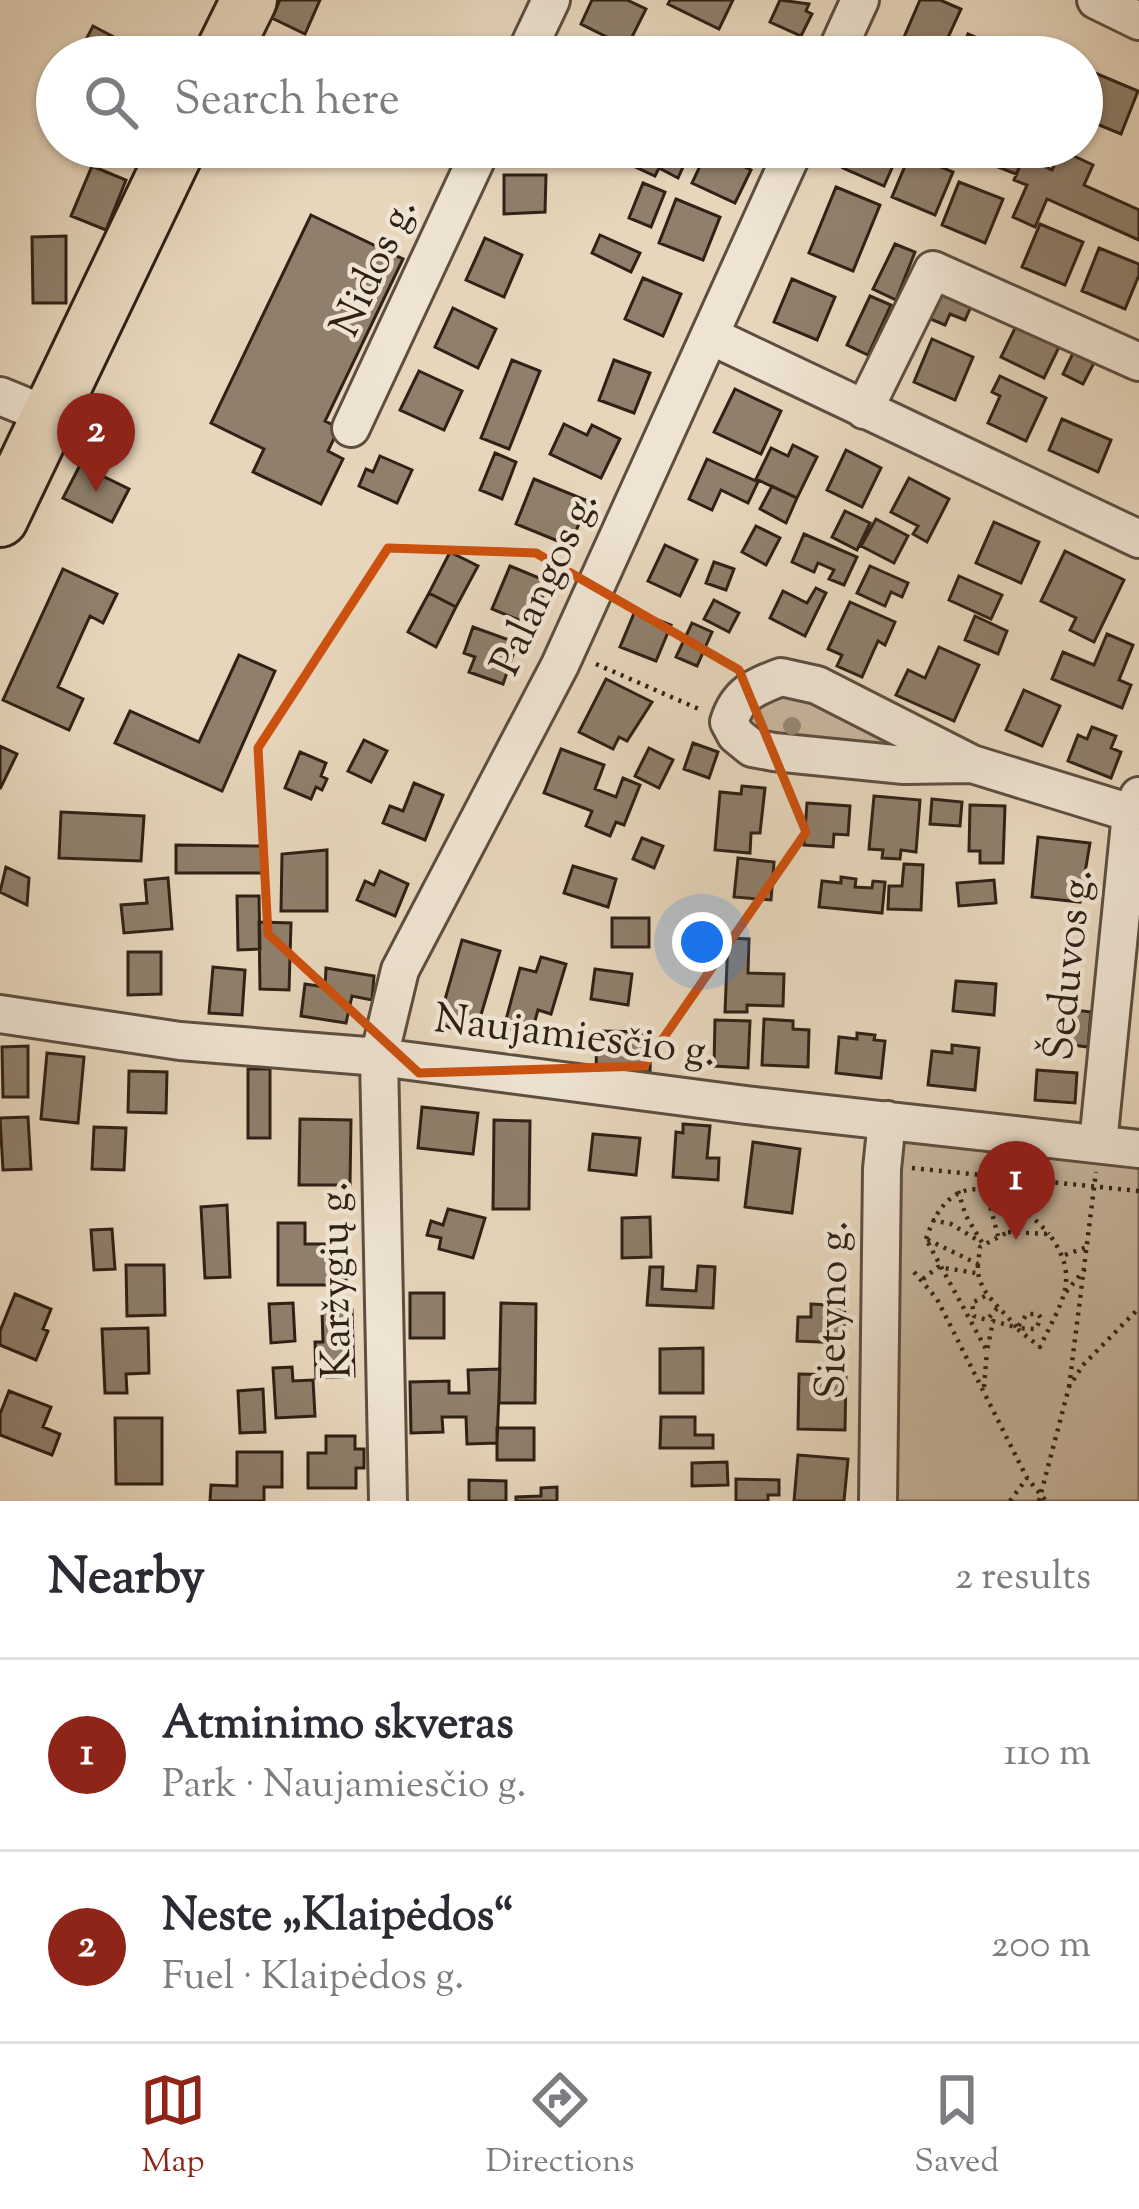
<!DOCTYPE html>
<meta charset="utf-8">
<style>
:root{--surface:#fff;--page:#f2f2f3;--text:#2b2b33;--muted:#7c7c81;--line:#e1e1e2;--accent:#8f2418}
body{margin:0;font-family:"Sorts Mill Goudy",serif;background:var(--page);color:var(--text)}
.you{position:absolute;left:702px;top:942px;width:42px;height:42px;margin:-30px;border:9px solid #fff;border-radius:50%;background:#1a73e8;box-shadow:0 0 0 18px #1a73e833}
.badge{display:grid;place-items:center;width:78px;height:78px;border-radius:50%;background:var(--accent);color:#fff;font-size:39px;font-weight:700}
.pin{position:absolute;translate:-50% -99px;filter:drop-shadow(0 3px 6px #0008)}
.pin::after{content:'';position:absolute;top:63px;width:42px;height:36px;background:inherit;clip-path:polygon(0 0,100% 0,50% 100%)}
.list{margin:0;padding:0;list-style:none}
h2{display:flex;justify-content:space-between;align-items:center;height:156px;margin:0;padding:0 48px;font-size:51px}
h2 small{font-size:39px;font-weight:400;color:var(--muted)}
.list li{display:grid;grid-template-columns:78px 1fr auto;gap:36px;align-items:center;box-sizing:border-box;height:192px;padding:0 48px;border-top:3px solid var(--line)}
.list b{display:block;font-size:45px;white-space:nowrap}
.list p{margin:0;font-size:39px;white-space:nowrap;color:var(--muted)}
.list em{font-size:39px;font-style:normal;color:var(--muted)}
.icon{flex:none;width:66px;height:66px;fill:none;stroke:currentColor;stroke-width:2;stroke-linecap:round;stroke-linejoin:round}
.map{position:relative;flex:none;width:1139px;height:1501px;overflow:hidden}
.search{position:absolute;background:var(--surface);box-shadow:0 3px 9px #0004;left:36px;right:36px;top:36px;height:132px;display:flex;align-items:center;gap:30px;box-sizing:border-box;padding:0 42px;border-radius:66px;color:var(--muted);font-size:45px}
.sheet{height:540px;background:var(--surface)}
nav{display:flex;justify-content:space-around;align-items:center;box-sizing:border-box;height:168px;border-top:3px solid var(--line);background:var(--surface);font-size:33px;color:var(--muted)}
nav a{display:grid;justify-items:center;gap:6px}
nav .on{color:var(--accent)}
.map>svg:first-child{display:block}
.green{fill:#c8b7a0;stroke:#7c6c5b;stroke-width:3}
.building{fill:#8f7f6c;stroke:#2f2116;stroke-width:3}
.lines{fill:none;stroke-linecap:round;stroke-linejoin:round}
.minor-casing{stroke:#5d4e40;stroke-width:42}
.highway-casing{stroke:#2f2116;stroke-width:60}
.path{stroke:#2f2116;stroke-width:4.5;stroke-dasharray:3 6;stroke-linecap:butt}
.minor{stroke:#efe4d3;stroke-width:36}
.highway{stroke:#e7d6bc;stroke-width:54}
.tree{fill:#978773}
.marked{fill:none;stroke:#cc510e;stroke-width:9;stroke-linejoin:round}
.labels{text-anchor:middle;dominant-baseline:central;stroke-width:9;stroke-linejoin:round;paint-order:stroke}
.street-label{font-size:42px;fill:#2f2116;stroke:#efe4d3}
</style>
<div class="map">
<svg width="1139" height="1501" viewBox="0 0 1139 1501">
<rect width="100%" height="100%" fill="#e7d6bc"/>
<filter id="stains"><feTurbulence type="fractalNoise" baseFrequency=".00167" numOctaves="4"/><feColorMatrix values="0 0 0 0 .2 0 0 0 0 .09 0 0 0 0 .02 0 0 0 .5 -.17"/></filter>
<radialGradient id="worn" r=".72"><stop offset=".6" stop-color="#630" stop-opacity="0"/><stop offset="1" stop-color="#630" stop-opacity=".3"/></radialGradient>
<!-- green -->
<path class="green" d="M785 685 927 755 755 735 743 721 749 701Z
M919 1134 1139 1161V1501H892L894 1155 903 1142Z"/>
<!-- building -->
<path class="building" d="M280 0H320L305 34 272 18Z
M592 0H627L646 9 627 47 581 24Z
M670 0H733L719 29 668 4Z
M780 0 809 4 806 11 812 14 801 36 770 22Z
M920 0H940L961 9 939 57H910L898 51Z
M93 26 152 57H77Z
M968 34 1008 51 1005 57H957Z
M1038 44 1069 57H1033Z
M1095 73 1138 91 1121 134 1082 118V105Z
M639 147H692L678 178 659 168 655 176 631 165Z
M852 147H886L883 155 895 161 884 186 843 168Z
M979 147H1022L1027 149 1016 174 975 158Z
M708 149 751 170 735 203 692 183Z
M1061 150 1093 165 1084 185 1139 210V240L1047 199 1035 227 1013 217 1027 185 1014 180 1024 157 1052 170Z
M910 154 953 172 935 215 892 197Z
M92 166 126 180 106 230 71 216Z
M504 175H546L545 212 504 214Z
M959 182 1003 199 985 243 942 225Z
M643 183 665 192 651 227 629 218Z
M836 187 880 205 853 271 809 253Z
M676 199 720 217 703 260 659 243Z
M311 215 403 259 325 421 339 428 328 451 343 459 321 504 253 472 264 449 211 423Z
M1040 224 1083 242 1065 285 1022 267Z
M600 235 640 253 631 272 592 253Z
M66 236V303H33L32 237Z
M485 238 522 255 504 297 466 280Z
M895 244 915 252 896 300 873 289Z
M1099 248 1139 264V275L1125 309 1082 291Z
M643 278 681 294 663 336 625 319Z
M792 279 835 297 817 340 774 322Z
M940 290 972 304 965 320 950 314 945 325 928 318Z
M870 296 891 305 868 355 847 345Z
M453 308 496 329 478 368 435 347Z
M1018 322 1061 343 1044 378 1001 357Z
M932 339 973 357 955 400 914 382Z
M1074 351 1095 361 1083 384 1063 374Z
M512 360 540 371 509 449 481 438Z
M614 360 650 373 634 413 599 400Z
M419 371 462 391 444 430 400 410Z
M1000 376 1046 398 1026 441 988 423 1000 396 992 392Z
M735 389 781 411 761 454 714 432Z
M1062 419 1111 440 1098 472 1049 450Z
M564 424 587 435 592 425 620 439 601 478 550 454Z
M793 445 817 457 797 498 756 479 771 448 788 456Z
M846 450 881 468 862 507 827 490Z
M495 453 516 462 502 499 480 490Z
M380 456 412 470 397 503 359 486 366 469 373 472Z
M707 459 758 482 748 503 721 490 712 510 689 499Z
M80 465 129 489 112 522 63 498Z
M909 478 949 499 927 542 913 534 918 526 891 512Z
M534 479 588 501 570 546 516 524Z
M772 486 797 498 786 523 760 509Z
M845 511 870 523 857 550 832 537Z
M876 519 908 536 894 563 861 546Z
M994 522 1039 542 1021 583 976 563Z
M756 526 780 538 766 565 742 552Z
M804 534 857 557 844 585 829 579 834 570 818 563 814 572 792 562Z
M665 545 697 560 680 596 648 581Z
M1065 551 1124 580 1094 642 1070 630 1076 618 1041 601Z
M450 552 478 566 456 607 429 593Z
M714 562 734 569 726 590 706 583Z
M510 566 549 582 531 625 492 609Z
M870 566 908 583 902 597 891 592 885 606 857 593Z
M63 569 117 594 103 623 90 616 58 687 83 699 69 730 3 700Z
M959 576 1002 595 991 619 949 600Z
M816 588 826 593 805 636 770 618 783 591 807 603Z
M429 593 456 607 436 647 408 632Z
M714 600 739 613 729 632 704 619Z
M850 602 895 622 885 645 878 641 862 677 837 666 842 655 828 649Z
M635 611 671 625 656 661 620 647Z
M975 616 1007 631 998 654 965 640Z
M692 623 712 632 697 666 676 657Z
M473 627 517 643 503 684 469 672 475 657 464 653Z
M1107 634 1133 645 1119 680 1131 685 1122 708 1052 679 1063 652 1094 665Z
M939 647 979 665 954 721 896 695 908 670 925 678Z
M239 655 275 671 222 791 115 743 130 711 199 742Z
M606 679 652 702 627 741 619 737 613 749 579 732Z
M1024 690 1060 706 1042 746 1006 730Z
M1092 727 1116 736 1111 748 1121 752 1111 778 1068 761 1078 735 1087 739Z
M364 740 387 751 371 782 348 771Z
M693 743 718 752 709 778 684 769Z
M0 746 17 754 0 789Z
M649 748 673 760 659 788 635 776Z
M561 749 604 765 595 789 616 797 623 778 640 785 624 825 616 822 610 836 586 826 592 811 544 793Z
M300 752 326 763 321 776 327 779 322 790 316 787 311 799 285 788Z
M414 783 443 795 425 840 383 823 390 806 403 811Z
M742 786 765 788 760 833H751L750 853 715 850 720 792 741 794Z
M874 796 920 800 916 852 901 850 900 859 882 858 883 850 869 849Z
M932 799 962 802 960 826 930 824Z
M807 803 850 806 848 835 834 834 833 847 804 845Z
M970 805 1005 806 1003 863H980V851H969Z
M61 812 144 816 141 861 59 858Z
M1038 837 1090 843 1080 902 1032 897Z
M642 838 663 846 654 868 633 859Z
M176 845 263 846 262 873H176Z
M327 850V911H281L282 854Z
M738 858 774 862 771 900 734 897Z
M904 864 923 865 921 910 888 909 889 886H902Z
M573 866 616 879 608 907 564 893Z
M6 867 29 878 27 905 0 892Z
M380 871 408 884 395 916 357 900 365 881 374 885Z
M841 877 856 879 855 887 872 888 873 881 885 882 882 913 819 907 822 881 841 883Z
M168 878 172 929 124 933 121 905 147 903 145 880Z
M994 880 996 903 959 906 957 883Z
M237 896H259L260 949 238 950Z
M612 918H649V947H612Z
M259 922 291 923 289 990 260 989Z
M728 938 749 939 748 973 784 974 783 1006 747 1005V1012H725Z
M462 940 500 951 475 1035 438 1024Z
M128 952H161V994L128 995Z
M541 957 566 964 551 1014 538 1010 531 1035 504 1027 520 968 536 972Z
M213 967 245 970 242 1015 209 1013Z
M326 968 374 976 372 1000 352 996 346 1023 301 1016 305 984 325 987Z
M595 969 632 974 628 1005 591 999Z
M956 981 996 984 994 1015 953 1011Z
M1067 1009 1091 1012 1088 1047 1064 1044Z
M764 1019 793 1021V1029L809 1030 808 1067 762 1065Z
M715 1020 750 1021 748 1068 714 1066Z
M597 1031 651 1032 650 1072 596 1070Z
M857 1033 875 1035 874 1040 885 1041 881 1078 836 1073 839 1037 857 1039Z
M952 1045 979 1048 975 1090 928 1085 932 1051 952 1053Z
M28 1046V1097H3L2 1047Z
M47 1053 84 1057 78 1123 41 1119Z
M248 1069H270V1138H248Z
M1037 1070 1077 1073 1075 1103 1035 1100Z
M129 1071 167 1072 166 1113 128 1112Z
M422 1107 478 1113 473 1154 418 1148Z
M28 1117 31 1169 3 1170 0 1118Z
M300 1119 351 1120 350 1185H299Z
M494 1120 530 1121 529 1209H493Z
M683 1124 710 1126 707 1158H719L718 1180 673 1177 676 1132 683 1133Z
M94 1127 126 1128 124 1170 92 1169Z
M593 1134 640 1138 636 1175 589 1170Z
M753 1142 800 1149 792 1213 745 1207Z
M227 1205 230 1277 205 1278 201 1207Z
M448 1209 485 1218 473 1258 439 1249 441 1238 427 1235 431 1221 443 1225Z
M650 1217 651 1257 622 1258V1218Z
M278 1223H305V1244H346V1285H278Z
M112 1229 115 1269 94 1270 91 1230Z
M126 1265H164L165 1315 127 1316Z
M698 1266 715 1267 713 1308 647 1305 650 1267H663L662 1289 696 1291Z
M410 1293H444V1338H410Z
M15 1294 51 1309 43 1329 48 1331 36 1360 0 1345V1331Z
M293 1303 295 1341 271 1343 269 1304Z
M501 1303 536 1304 535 1403H499Z
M811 1304 845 1306 843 1343 797 1341 798 1317H811Z
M352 1310 354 1376 316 1378 315 1342H323L322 1311Z
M148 1328 149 1373 126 1374 127 1393H105L102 1329Z
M703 1348V1393H660V1349Z
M292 1367 293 1381 313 1380 315 1416 276 1418 273 1368Z
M500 1369 497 1443 467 1444 466 1417H442L443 1432 411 1433 410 1382 449 1381V1393H469L468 1370Z
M799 1374 846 1375 845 1430 798 1429Z
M263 1389 265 1432 240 1433 238 1391Z
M9 1391 51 1407 43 1427 60 1434 52 1455 0 1435V1414Z
M661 1417H695V1435H713V1448H660Z
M115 1418H162V1484H116Z
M497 1428H534V1460H497Z
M326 1436H355V1449H364V1468H356V1488H308V1453H326Z
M237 1452H282V1487H264V1501H210L211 1485 237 1486Z
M798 1455 848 1459 844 1501H794Z
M727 1462 728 1485 692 1486V1463Z
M736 1479 779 1480V1495H768V1501H736Z
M469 1480 506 1481V1501H469Z
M557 1487V1501H516V1497L541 1496V1488Z"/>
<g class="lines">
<defs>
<path id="minor" d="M1096 0 1139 21
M524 57 551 0
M834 57 860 0
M711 336 1139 539
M0 396 49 416
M864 410 933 270 1139 362
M351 428 482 147
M781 677 817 685 972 764 904 765 774 752 752 748 736 735 729 722C738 693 755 687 781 677Z
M972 764 1131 813
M0 1014 180 1041 379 1057 746 1105 1139 1149
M1098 1144 1131 813 1139 796
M388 1501 379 1057 400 970 560 665 795 147
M878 1501 882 1169 887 1120"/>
<path id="highway" d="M221 57 249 0
M0 519 178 147"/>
</defs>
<!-- minor casing -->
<use href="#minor" class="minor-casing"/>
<!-- highway casing -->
<use href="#highway" class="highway-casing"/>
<!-- path -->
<path class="path" d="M596 664 701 710
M912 1168 1139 1191
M986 1190 998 1236
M958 1191 966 1216 983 1244
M932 1220 951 1224 979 1241
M1008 1232 1049 1234C1082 1279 1061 1302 1040 1347L1015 1327 993 1321 987 1351 926 1239 978 1264 980 1247Z
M926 1239C952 1161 1006 1187 1049 1234
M1065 1255 1087 1247
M978 1265C976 1292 1002 1308 1017 1328L1036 1329 1041 1318 1038 1314H1027L1017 1328
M914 1272 937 1299 1027 1478 1046 1501
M923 1279 938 1267 976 1273
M1066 1292 1085 1269
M985 1296 972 1303 974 1316 987 1320 998 1307
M984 1387 987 1351
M1069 1387 1096 1172
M1010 1501 1027 1478
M1039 1501 1069 1387 1083 1365 1139 1308"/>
<!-- minor -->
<use href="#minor" class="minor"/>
<!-- highway -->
<use href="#highway" class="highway"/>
</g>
<!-- trees -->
<circle class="tree" cx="792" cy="726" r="9"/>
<!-- marked area -->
<path class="marked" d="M388 548 536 553 739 670 806 832 644 1066 419 1073 268 934 258 748Z"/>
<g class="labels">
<!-- street labels -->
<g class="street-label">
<text transform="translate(376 268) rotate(-65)">Nidos g.</text>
<text transform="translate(547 584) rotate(-65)">Palangos g.</text>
<text transform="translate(1071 965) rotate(-84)">Šeduvos g.</text>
<text transform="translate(575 1038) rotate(7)">Naujamiesčio g.</text>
<text transform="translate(338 1280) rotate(-91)">Karžygių g.</text>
<text transform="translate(835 1310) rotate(-89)">Sietyno g.</text>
</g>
</g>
<rect width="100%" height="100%" filter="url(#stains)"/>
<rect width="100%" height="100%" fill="url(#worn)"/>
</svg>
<div class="you"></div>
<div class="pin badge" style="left:1016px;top:1240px">1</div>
<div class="pin badge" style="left:96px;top:492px">2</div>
<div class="search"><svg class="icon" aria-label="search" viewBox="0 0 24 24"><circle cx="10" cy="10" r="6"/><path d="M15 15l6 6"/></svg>Search here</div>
</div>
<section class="sheet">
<h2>Nearby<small>2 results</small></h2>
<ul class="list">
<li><span class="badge">1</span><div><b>Atminimo skveras</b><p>Park · Naujamiesčio g.</p></div><em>110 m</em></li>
<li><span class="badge">2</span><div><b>Neste „Klaipėdos“</b><p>Fuel · Klaipėdos g.</p></div><em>200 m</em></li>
</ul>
</section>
<nav>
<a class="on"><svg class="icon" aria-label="map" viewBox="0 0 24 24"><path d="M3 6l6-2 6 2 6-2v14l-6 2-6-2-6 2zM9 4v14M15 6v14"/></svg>Map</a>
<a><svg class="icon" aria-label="directions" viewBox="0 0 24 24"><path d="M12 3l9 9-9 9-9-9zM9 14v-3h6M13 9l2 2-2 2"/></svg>Directions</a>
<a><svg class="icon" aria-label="saved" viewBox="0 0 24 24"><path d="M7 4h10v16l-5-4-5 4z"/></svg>Saved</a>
</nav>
